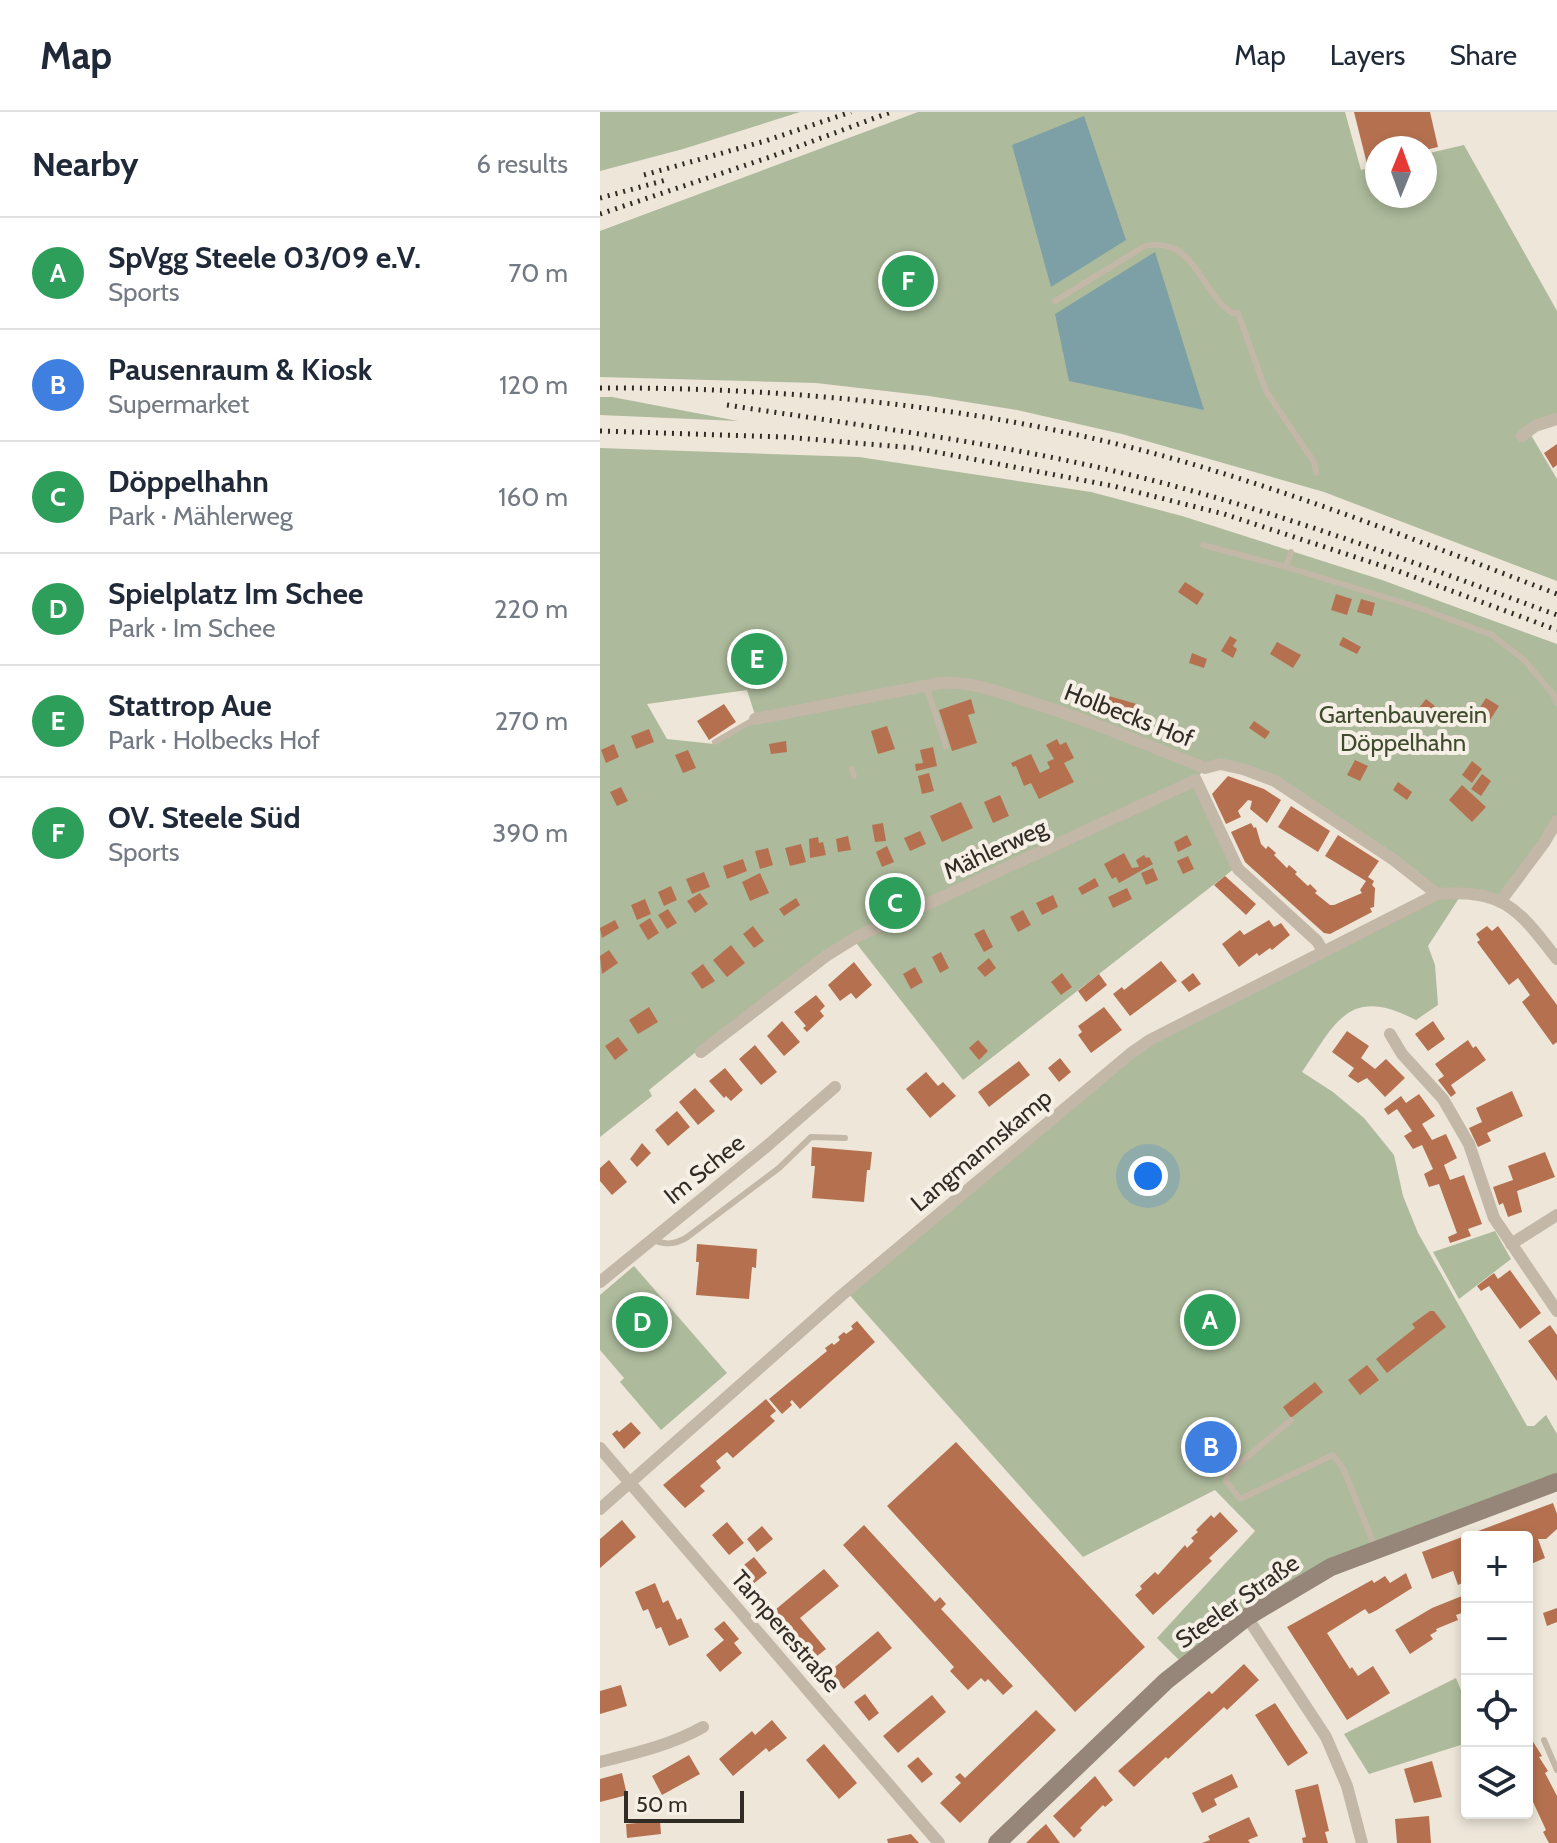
<!DOCTYPE html>
<meta charset="utf-8">
<style>
:root{--surface:#fff;--page:#f6f6f7;--text:#1f2937;--muted:#747a83;--line:#e0e1e3;--accent:#22464d}
body{margin:0;font-family:Cabin,sans-serif;background:var(--page);color:var(--text)}
.controls{position:absolute;right:24px;bottom:24px;display:grid;overflow:hidden;border-radius:8px;box-shadow:0 4px 12px #0003}
.controls button{width:72px;height:72px;display:grid;place-items:center;padding:0;border:0;border-bottom:2px solid var(--line);background:var(--surface);color:var(--text);font:40px sans-serif}
.compass{position:absolute;left:765px;top:24px;width:72px;height:72px;border-radius:50%;background:var(--surface);box-shadow:0 4px 12px #0003;rotate:1deg}
.scale{position:absolute;left:24px;bottom:20px;width:120px;box-sizing:border-box;padding-left:8px;border:4px solid #312b26;border-top:0;font-size:22px;line-height:28px;white-space:nowrap;color:#312b26;-webkit-text-stroke:6px #f6efe5;paint-order:stroke}
.you{position:absolute;left:548px;top:1064px;width:28px;height:28px;margin:-20px;border:6px solid #fff;border-radius:50%;background:#1a73e8;box-shadow:0 0 0 12px #1a73e833}
.badge{display:grid;place-items:center;width:52px;height:52px;border-radius:50%;background:var(--accent);color:#fff;font-size:26px;font-weight:700}
.pin{position:absolute;translate:-50% -50%;border:4px solid #fff;box-shadow:0 2px 8px #0006}
.list{margin:0;padding:0;list-style:none}
h2{display:flex;justify-content:space-between;align-items:center;height:104px;margin:0;padding:0 32px;font-size:34px}
h2 small{font-size:26px;font-weight:400;color:var(--muted)}
.list li{display:grid;grid-template-columns:52px 1fr auto;gap:24px;align-items:center;box-sizing:border-box;height:112px;padding:0 32px;border-top:2px solid var(--line)}
.list b{display:block;font-size:30px;white-space:nowrap}
.list p{margin:0;font-size:26px;white-space:nowrap;color:var(--muted)}
.list em{font-size:26px;font-style:normal;color:var(--muted)}
.icon{flex:none;width:44px;height:44px;fill:none;stroke:currentColor;stroke-width:2;stroke-linecap:round;stroke-linejoin:round}
.map{position:relative;flex:none;width:957px;height:1731px;overflow:hidden}
header{display:flex;align-items:center;gap:48px;box-sizing:border-box;height:112px;padding:0 40px;background:var(--surface);border-bottom:2px solid var(--line)}
header strong{font-size:38px}
nav{display:flex;gap:44px;margin-inline-start:auto;font-size:28px}
main{display:flex}
aside{flex:1;background:var(--surface)}
.map>svg:first-child{display:block}
.green{fill:#adba9b;fill-rule:evenodd}
.water{fill:#7ca0a6}
.building{fill:#b5714f}
.lines{fill:none;stroke-linecap:round;stroke-linejoin:round}
.lane{stroke:#c3b7a7;stroke-width:6}
.street{stroke:#c3b7a7;stroke-width:12}
.secondary{stroke:#968679;stroke-width:18}
.rail{stroke:#312b26;stroke-width:5;stroke-dasharray:2 6;stroke-linecap:butt}
.labels{text-anchor:middle;dominant-baseline:central;stroke-width:8;stroke-linejoin:round;paint-order:stroke}
.park-label{font-size:24px;fill:#3e4c2d;stroke:#f6efe5}
.street-label{font-size:24px;fill:#312b26;stroke:#f6efe5}
</style>
<header>
<strong>Map</strong>
<nav><a>Map</a><a>Layers</a><a>Share</a></nav>
</header>
<main>
<aside>
<h2>Nearby<small>6 results</small></h2>
<ul class="list">
<li><span class="badge" style="background:#2e9e5b">A</span><div><b>SpVgg Steele 03/09 e.V.</b><p>Sports</p></div><em>70 m</em></li>
<li><span class="badge" style="background:#3f7fe0">B</span><div><b>Pausenraum &amp; Kiosk</b><p>Supermarket</p></div><em>120 m</em></li>
<li><span class="badge" style="background:#2e9e5b">C</span><div><b>Döppelhahn</b><p>Park · Mählerweg</p></div><em>160 m</em></li>
<li><span class="badge" style="background:#2e9e5b">D</span><div><b>Spielplatz Im Schee</b><p>Park · Im Schee</p></div><em>220 m</em></li>
<li><span class="badge" style="background:#2e9e5b">E</span><div><b>Stattrop Aue</b><p>Park · Holbecks Hof</p></div><em>270 m</em></li>
<li><span class="badge" style="background:#2e9e5b">F</span><div><b>OV. Steele Süd</b><p>Sports</p></div><em>390 m</em></li>
</ul>
</aside>
<div class="map">
<svg width="957" height="1731" viewBox="0 0 957 1731">
<rect width="100%" height="100%" fill="#ede6d9"/>
<!-- green -->
<path class="green" d="M0 0H200L83 37 0 59Z
M318 0H745L761 58 777 54V84H825V42L864 33 957 199V309L928 318 957 367V469L724 380 522 322 417 298 329 284 216 271 0 265V119Z
M0 285H12L138 309 0 303Z
M0 336 259 345 491 380 582 404 782 468 957 532V708L900 790 863 780 828 834 835 853 838 893 816 908C749 873 736 910 702 960L733 980 764 1006 794 1043 803 1084 818 1121 922 1305 927 1314H934L946 1303 957 1322V1369L776 1436 582 1551 557 1526 655 1419 615 1378 483 1445 247 1180 530 940 837 783 794 748 644 657 605 656 596 668 635 756 363 968 253 827 97 939 49 978 52 984 0 1025ZM147 578 156 606 114 632 67 627 47 592Z
M895 1119 911 1147 859 1187 833 1140Z
M34 1154 127 1261 61 1318 20 1270 24 1266 0 1238V1183Z
M856 1566 867 1593V1631L769 1662 744 1622Z"/>
<!-- water -->
<path class="water" d="M484 4 526 128 451 175 412 33Z
M555 140 604 298 469 269 455 202Z"/>
<!-- building -->
<path class="building" d="M754 0H830L838 35 825 38V36H777V50L767 52Z
M957 332V353L953 356 944 341Z
M585 470 604 482 597 493 578 480Z
M736 482 752 487 747 503 731 498Z
M761 487 775 491 772 504 757 500Z
M630 524 637 528 633 534 637 537 633 546 621 539Z
M743 525 761 535 757 542 739 533Z
M677 530 701 543 693 556 670 542Z
M592 541 607 547 604 556 589 551Z
M509 584 540 593 529 613 503 605Z
M886 586 899 594 890 608 877 600Z
M371 587 375 601 368 603 377 631 352 639 339 598Z
M826 587 835 594 824 608 815 601Z
M124 592 136 610 109 628 97 609Z
M654 609 670 620 665 627 649 616Z
M287 614 295 637 278 642 271 619Z
M49 617 54 630 36 637 31 624Z
M457 627 460 633 466 630 474 646 464 651 474 670 439 687 431 671 424 674 416 654 413 655 411 651 431 642 440 661 450 656 447 650 454 647 446 633Z
M186 629 187 640 171 642 169 632Z
M14 632 19 645 6 651 1 638Z
M333 635 337 654 316 659 315 652 323 651 320 638Z
M88 638 96 656 83 661 75 643Z
M755 648 768 654 760 669 747 663Z
M872 649 882 657 872 671 862 663Z
M329 661 334 679 322 682 318 664Z
M882 662 891 669 881 684 871 677Z
M628 664 664 677 681 688 667 711 650 697 652 689 648 688 638 699 641 705 626 712 612 682Z
M798 670 812 680 807 688 793 678Z
M862 673 886 695 872 710 849 688Z
M21 675 28 689 17 694 10 680Z
M400 683 409 704 393 711 384 690Z
M361 690 373 716 342 730 330 704Z
M691 694 730 719 718 740 678 715Z
M283 711 286 729 275 730 272 713Z
M651 711 654 716 656 715 661 732 666 737 668 734 676 741 674 743 687 756 689 753 697 760 695 762 708 774 710 772 717 779 715 781 730 793H734L762 781 760 778 766 769 725 744 738 723 779 749 768 765 774 769 772 773 775 776 774 795 770 796 772 800 730 822 724 821 645 750 631 720Z
M320 719 326 732 310 739 304 726Z
M587 723 592 733 578 740 574 730Z
M248 724 251 738 238 740 236 727Z
M218 725 219 731 223 730 226 743 210 746 209 727Z
M201 732 206 750 190 754 185 736Z
M287 734 294 750 282 755 276 740Z
M168 736 173 753 160 757 155 739Z
M524 741 532 756 539 755 536 748 544 743 546 746 549 745 553 752 519 771 516 765 512 767 504 752Z
M588 744 594 757 583 762 577 749Z
M143 747 147 759 127 767 123 754Z
M553 756 558 768 546 773 541 761Z
M104 760 110 775 92 782 86 767Z
M160 761 169 781 150 789 142 770Z
M625 764 656 792 646 803 614 773Z
M495 766 499 774 482 783 478 776Z
M71 774 77 788 64 794 58 780Z
M527 776 532 787 513 796 508 785Z
M100 781 108 792 95 801 87 789Z
M453 783 458 795 442 803 436 791Z
M196 786 200 793 184 804 179 797Z
M45 787 51 802 37 808 31 793Z
M68 797 77 811 67 817 58 803Z
M423 798 431 813 418 820 410 805Z
M50 806 59 821 48 828 39 813Z
M15 808 19 816 2 826 0 816Z
M669 808 674 815 681 811 690 823 672 838 670 836 659 844 657 841 639 855 622 832 640 818 644 823Z
M153 814 164 829 154 836 143 822Z
M887 814 892 819 898 814 957 893V930L953 933 922 890 930 883 918 866 909 873 877 830 880 828 876 822Z
M384 817 393 835 384 840 374 822Z
M131 833 145 851 127 865 113 848Z
M9 838 18 851 2 862 0 844Z
M341 840 349 856 340 861 332 845Z
M389 846 396 856 385 865 377 856Z
M561 849 577 869 530 904 513 882 522 875 524 878Z
M254 850 272 873 256 887 251 881 240 889 228 873Z
M103 852 115 869 102 877 91 861Z
M315 855 323 870 311 877 303 862Z
M462 861 472 875 461 883 451 870Z
M593 861 601 872 589 880 581 870Z
M499 862 507 873 486 890 478 879Z
M216 883 225 894 220 899 224 904 207 920 203 916 206 914 194 900Z
M49 895 58 910 38 922 29 908Z
M504 895 522 918 491 941 478 923 482 920 478 914Z
M182 909 200 930 184 944 167 924Z
M833 909 845 927 828 939 815 922Z
M747 919 769 934 761 946 775 957 786 947 805 966 785 985 767 966 758 971 748 964 754 956 732 940Z
M18 925 28 938 15 948 5 934Z
M378 928 388 939 379 948 369 936Z
M868 928 873 936 876 934 886 948 851 973 856 981 851 985 838 968 844 964 835 952Z
M155 933 177 960 161 973 139 947Z
M460 946 471 960 459 970 448 956Z
M419 949 430 963 389 995 378 980Z
M125 956 143 978 131 989 126 984 124 986 109 969Z
M326 960 338 974 343 970 356 984 330 1006 306 977Z
M95 976 115 999 98 1013 79 990Z
M912 979 923 1004 887 1021 891 1029 878 1035 869 1016 882 1010 876 996Z
M819 982 835 1004 822 1012 832 1028 846 1022 857 1046 844 1053 850 1068 864 1063 882 1112 868 1117 871 1124 850 1131 848 1125 857 1121 839 1072 829 1075 824 1062 833 1057 822 1033 813 1037 804 1024 812 1019 797 997 788 1003 784 997 801 984 806 991Z
M77 999 90 1015 68 1034 55 1018Z
M42 1031 51 1041 37 1055 30 1047Z
M212 1035 272 1040 270 1058H267L264 1090 212 1086 215 1054H211Z
M945 1040 955 1065 917 1079 922 1100 908 1105 903 1091 899 1093 893 1075 913 1068 908 1054Z
M9 1048 27 1070 12 1083 0 1069V1056Z
M97 1132 157 1137 156 1156 152 1155 149 1187 96 1183 99 1150H96Z
M910 1158 941 1201 920 1217 889 1174 881 1179 877 1174 894 1161 898 1167Z
M830 1199H834L846 1215 787 1261 776 1247 815 1216 812 1212Z
M257 1209 275 1230 200 1297 192 1288 190 1290 192 1293 182 1302 169 1287 227 1239 225 1236 232 1231 234 1233 240 1228 238 1225 244 1220 246 1222 253 1217 251 1214Z
M950 1213 957 1223V1269L928 1229Z
M767 1253 779 1268 760 1283 748 1268Z
M715 1270 723 1280 691 1306 683 1295Z
M166 1287 176 1299 170 1304 175 1309 133 1346 127 1340 116 1349 121 1356 100 1374 105 1379 85 1396 80 1391 63 1373Z
M31 1310 41 1321 24 1337 12 1322 17 1318 19 1320Z
M627 1316 636 1328 607 1350 598 1337Z
M356 1330 545 1535 475 1600 287 1394Z
M953 1391 957 1402V1417L946 1427H938L945 1446 931 1452 927 1440V1425H867V1469L858 1473 853 1459 832 1467 822 1440Z
M620 1400 638 1419 609 1446 612 1449 553 1503 535 1483 542 1477 540 1474 555 1460 558 1463 585 1433 587 1436 594 1429 591 1426 598 1420 596 1418 611 1403 614 1406Z
M22 1408 36 1425 0 1456V1427Z
M127 1410 144 1431 129 1443 112 1423Z
M264 1413 335 1490 340 1485 346 1492 341 1497 413 1574 403 1583 388 1567 385 1570 381 1566 368 1578 350 1559 354 1555 243 1433Z
M162 1414 173 1427 157 1440 147 1427Z
M154 1445 167 1461 153 1472 140 1456Z
M224 1457 239 1474 200 1506 226 1537 216 1545 202 1528 198 1531 183 1514 187 1511 175 1498Z
M806 1461 812 1476 777 1498 769 1502 765 1497 727 1521 750 1557 752 1555 758 1564 773 1554 790 1581 747 1608 687 1515 772 1468 774 1471 785 1464 790 1471Z
M55 1471 63 1491 68 1488 77 1508 81 1506 89 1525 69 1534 61 1515 56 1517 48 1497 43 1499 35 1480Z
M862 1484 867 1499 856 1503 858 1508 836 1517 837 1519 830 1523 833 1527 810 1542 795 1518 832 1496Z
M957 1496V1510L947 1514 943 1501Z
M124 1509 139 1527 134 1531 142 1541 120 1560 106 1543 124 1528 114 1517Z
M278 1519 292 1536 244 1577 229 1560Z
M644 1552 659 1568 627 1598 624 1595 568 1647 566 1645 534 1675 518 1659 609 1579 612 1582Z
M21 1573 27 1594 0 1602V1579Z
M265 1582 279 1601 269 1609 254 1590Z
M332 1583 346 1600 298 1641 283 1624Z
M675 1591 708 1641 688 1654 655 1603Z
M436 1598 456 1618 360 1711 340 1691 361 1671 355 1665 360 1661 365 1666Z
M172 1608 187 1626 169 1640 166 1636 133 1664 119 1647 152 1619 155 1623Z
M927 1620 942 1644 939 1645 948 1659 945 1661 957 1684V1731H949L943 1720 946 1718 927 1677Z
M224 1632 257 1671 239 1687 206 1648Z
M89 1643 100 1662 62 1683 52 1664Z
M318 1645 333 1662 322 1671 307 1654Z
M832 1649 842 1685 814 1691 804 1657Z
M22 1661 27 1683 0 1690V1667Z
M632 1662 638 1675 614 1687 617 1693 602 1701 592 1681Z
M495 1664 513 1688 505 1695 503 1693 480 1716 482 1718 474 1726 453 1704Z
M718 1672 729 1719 725 1720 728 1731H703L702 1726 706 1725 695 1678Z
M829 1704 831 1731H797L795 1707Z
M649 1705 658 1724 648 1728 650 1731H602L610 1728 608 1724Z
M60 1709 61 1722 27 1726 26 1712Z
M446 1712 460 1731H426L436 1721Z
M311 1722 319 1731H288L287 1727Z"/>
<g class="lines">
<!-- lane -->
<path class="lane" d="M455 189 545 134C588 125 597 165 622 193L632 201H638L666 279 714 350 716 361
M603 433 686 455 691 440
M686 455 814 494 892 523 924 548 953 582 957 591
M326 574 346 634
M115 630 155 607
M252 657 254 664
M51 1127C64 1133 73 1133 86 1126L179 1056 211 1025 245 1026
M691 1308 628 1361 626 1369 640 1387 733 1343 743 1356 776 1437
M944 1628 957 1658"/>
<!-- street -->
<path class="street" d="M922 324 935 314 957 307
M155 607 340 571C370 569 396 579 424 588 486 607 545 632 605 656L620 652 643 657 675 669 794 748 837 782
M596 668 638 757 717 829 723 839
M900 790 944 731 957 709
M790 922 802 942 843 987 869 1032 894 1106 957 1199
M101 940 226 844 258 824 596 668
M911 1132 957 1103
M0 1170 167 1034 235 975
M0 1336 339 1731
M0 1397 242 1183 530 942 550 928 837 782C905 777 918 797 957 847
M647 1505 726 1625 747 1674 762 1731
M0 1650C36 1641 71 1633 103 1615"/>
<!-- secondary -->
<path class="secondary" d="M397 1731 566 1569 647 1505 731 1455 957 1370"/>
<!-- rail -->
<path class="rail" d="M44 63 165 29 251 0
M0 86 66 68
M0 102 170 45 291 0
M0 276C206 275 418 298 615 359 731 394 844 439 957 482
M127 293C256 313 387 329 514 359 666 394 812 450 957 503
M0 319 185 325 315 336 513 374 624 402 798 459 957 518"/>
</g>
<g class="labels">
<!-- park labels -->
<g class="park-label">
<text x="803" y="602">Gartenbauverein<tspan x="803" dy="28">Döppelhahn</tspan></text>
</g>
<!-- street labels -->
<g class="street-label">
<text transform="translate(529 603) rotate(21)">Holbecks Hof</text>
<text transform="translate(395 737) rotate(-25)">Mählerweg</text>
<text transform="translate(381 1038) rotate(-40)">Langmannskamp</text>
<text transform="translate(104 1057) rotate(-39)">Im Schee</text>
<text transform="translate(637 1489) rotate(-35)">Steeler Straße</text>
<text transform="translate(186 1519) rotate(49)">Tamperestraße</text>
</g>
</g>
</svg>
<div class="controls">
<button>+</button>
<button>−</button>
<button><svg class="icon" aria-label="locate" viewBox="0 0 24 24"><circle cx="12" cy="12" r="6"/><path d="M12 2v4M12 18v4M2 12h4M18 12h4"/></svg></button>
<button><svg class="icon" aria-label="layers" viewBox="0 0 24 24"><path d="M12 4l9 5-9 5-9-5zM3 14l9 5 9-5"/></svg></button>
</div>
<svg class="compass" viewBox="-18 -18 36 36"><path d="M0-13l5 13h-10z" fill="#e53935"/><path d="M0 13l5-13h-10z" fill="#747a83"/></svg>
<div class="scale">50 m</div>
<div class="you"></div>
<div class="pin badge" style="left:610px;top:1208px;background:#2e9e5b">A</div>
<div class="pin badge" style="left:611px;top:1335px;background:#3f7fe0">B</div>
<div class="pin badge" style="left:295px;top:791px;background:#2e9e5b">C</div>
<div class="pin badge" style="left:42px;top:1210px;background:#2e9e5b">D</div>
<div class="pin badge" style="left:157px;top:547px;background:#2e9e5b">E</div>
<div class="pin badge" style="left:308px;top:169px;background:#2e9e5b">F</div>
</div>
</main>
